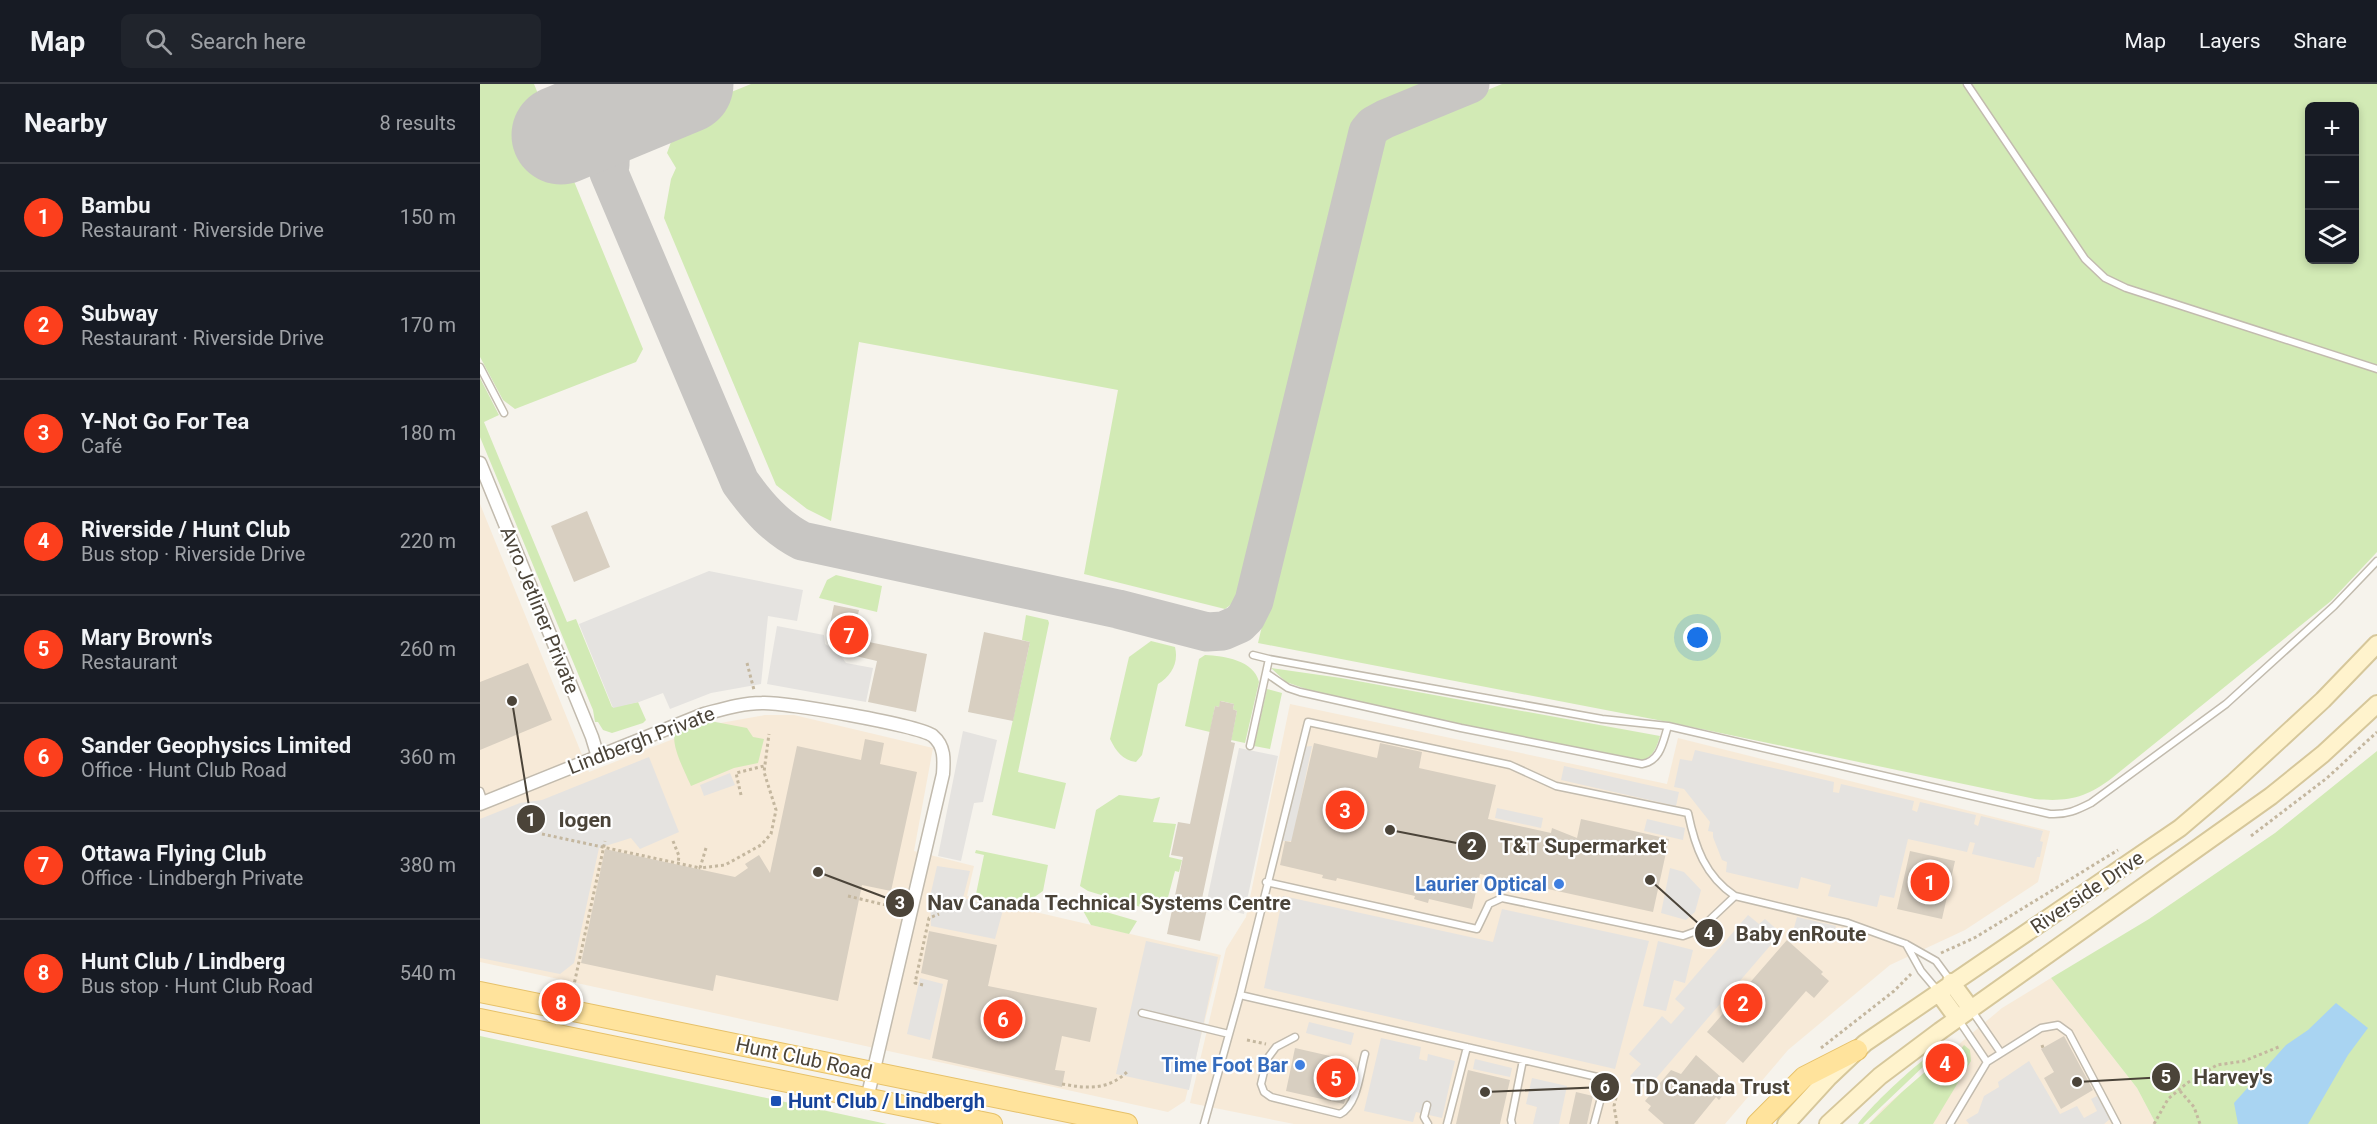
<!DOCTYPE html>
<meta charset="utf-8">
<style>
:root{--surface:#171b24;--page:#20242c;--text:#f1f3f6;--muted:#9ea1a6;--line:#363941;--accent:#fc3f1d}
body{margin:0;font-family:Roboto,sans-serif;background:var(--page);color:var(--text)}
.controls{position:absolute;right:18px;top:18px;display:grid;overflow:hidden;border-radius:9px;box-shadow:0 3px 9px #0003}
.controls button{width:54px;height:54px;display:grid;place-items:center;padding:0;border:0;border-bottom:2px solid var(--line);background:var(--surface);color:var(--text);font:30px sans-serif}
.you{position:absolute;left:1218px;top:554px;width:21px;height:21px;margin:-15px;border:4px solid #fff;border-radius:50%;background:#1a73e8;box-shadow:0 0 0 9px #1a73e833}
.badge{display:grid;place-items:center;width:39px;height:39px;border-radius:50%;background:var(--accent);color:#fff;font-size:20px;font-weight:700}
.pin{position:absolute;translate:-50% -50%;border:3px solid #fff;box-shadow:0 2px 6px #0006}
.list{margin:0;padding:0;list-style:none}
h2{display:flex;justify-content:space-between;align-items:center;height:78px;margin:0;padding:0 24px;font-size:26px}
h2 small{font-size:20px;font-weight:400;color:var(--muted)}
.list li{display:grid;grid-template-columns:39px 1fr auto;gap:18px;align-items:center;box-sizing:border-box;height:108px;padding:0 24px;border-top:2px solid var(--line)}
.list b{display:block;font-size:22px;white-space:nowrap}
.list p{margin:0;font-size:20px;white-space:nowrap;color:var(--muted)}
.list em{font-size:20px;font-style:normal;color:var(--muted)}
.icon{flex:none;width:33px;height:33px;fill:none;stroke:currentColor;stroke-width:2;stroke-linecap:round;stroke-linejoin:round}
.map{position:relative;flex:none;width:1897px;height:1040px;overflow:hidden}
header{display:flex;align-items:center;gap:36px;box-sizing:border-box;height:84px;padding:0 30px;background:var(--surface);border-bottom:2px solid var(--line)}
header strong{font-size:28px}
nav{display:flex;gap:33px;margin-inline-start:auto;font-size:21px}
.search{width:420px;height:54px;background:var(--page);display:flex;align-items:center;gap:15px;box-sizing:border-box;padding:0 21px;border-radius:9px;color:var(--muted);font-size:22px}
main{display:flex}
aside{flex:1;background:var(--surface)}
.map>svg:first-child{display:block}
.commercial{fill:#f7ead8}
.green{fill:#d2eab5;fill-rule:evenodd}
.parking{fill:#e5e3e0}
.water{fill:#a9d4f2}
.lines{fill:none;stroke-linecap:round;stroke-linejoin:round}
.taxiway{stroke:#c8c6c3;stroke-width:39}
.runway{stroke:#c8c6c3;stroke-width:99}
.building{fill:#d8cfc1}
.lane-casing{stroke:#c2bbae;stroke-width:9}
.street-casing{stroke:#c2bbae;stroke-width:15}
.secondary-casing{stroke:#d6c79b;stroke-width:20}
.primary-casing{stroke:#e6c16a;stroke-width:22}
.path{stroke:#c4b79f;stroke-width:3;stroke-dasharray:3 3;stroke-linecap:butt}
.lane{stroke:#fff;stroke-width:6}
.street{stroke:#fff;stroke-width:12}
.secondary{stroke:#fff3cd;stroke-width:16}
.primary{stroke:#ffe39c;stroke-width:20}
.shop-dot{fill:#3f7fe0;stroke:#fff;stroke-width:2}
.transit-dot{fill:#1a4fb4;stroke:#fff;stroke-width:2}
.labels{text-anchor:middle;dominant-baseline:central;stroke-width:4.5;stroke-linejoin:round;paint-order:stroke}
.street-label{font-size:20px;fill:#4b4439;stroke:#fff}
.shop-label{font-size:20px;font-weight:bold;fill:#366cbe;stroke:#fff;text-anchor:end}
.transit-label{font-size:20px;font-weight:bold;fill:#164399;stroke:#fff;text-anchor:start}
.leader{fill:none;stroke:#4b4439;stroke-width:2}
.callout-dot{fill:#4b4439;stroke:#fff;stroke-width:2}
.mark-label{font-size:18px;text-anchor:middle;font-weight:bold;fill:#fff}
.callout-label{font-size:21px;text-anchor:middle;font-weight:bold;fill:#4b4439;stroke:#fff;stroke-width:4.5;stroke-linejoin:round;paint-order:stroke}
</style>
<header>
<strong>Map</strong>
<div class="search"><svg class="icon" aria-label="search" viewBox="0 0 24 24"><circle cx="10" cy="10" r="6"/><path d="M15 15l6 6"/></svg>Search here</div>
<nav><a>Map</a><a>Layers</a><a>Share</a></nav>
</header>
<main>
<aside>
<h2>Nearby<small>8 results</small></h2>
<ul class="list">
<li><span class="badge">1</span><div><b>Bambu</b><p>Restaurant · Riverside Drive</p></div><em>150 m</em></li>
<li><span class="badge">2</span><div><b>Subway</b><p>Restaurant · Riverside Drive</p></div><em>170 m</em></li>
<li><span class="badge">3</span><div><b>Y-Not Go For Tea</b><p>Café</p></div><em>180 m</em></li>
<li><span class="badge">4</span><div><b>Riverside / Hunt Club</b><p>Bus stop · Riverside Drive</p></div><em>220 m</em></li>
<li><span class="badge">5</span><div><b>Mary Brown's</b><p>Restaurant</p></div><em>260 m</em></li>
<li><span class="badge">6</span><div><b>Sander Geophysics Limited</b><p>Office · Hunt Club Road</p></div><em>360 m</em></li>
<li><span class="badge">7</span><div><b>Ottawa Flying Club</b><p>Office · Lindbergh Private</p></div><em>380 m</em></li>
<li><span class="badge">8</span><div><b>Hunt Club / Lindberg</b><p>Bus stop · Hunt Club Road</p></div><em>540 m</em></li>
</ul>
</aside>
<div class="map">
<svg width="1897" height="1040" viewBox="0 0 1897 1040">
<rect width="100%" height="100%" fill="#f6f3ec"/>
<!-- commercial -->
<path class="commercial" d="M0 420 109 688 229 641 285 631H314L453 664 434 767 494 782 487 812 741 871 705 1017 688 1028 0 878Z
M810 620 1187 700 1198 654 1570 747 1558 798 1485 846 1410 881 1308 966 1245 1040H814L710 1019 746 865 766 833Z
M1571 894 1657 1004 1676 1040H1389L1403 1024 1522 924Z"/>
<!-- green -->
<path class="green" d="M0 0H54L163 265 156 278 35 325 23 316 0 273Z
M271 0H958L879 34 764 511 745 525 604 490 638 306 379 258 351 437 327 425 296 401 184 134 191 95 196 84 187 69 202 28Z
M1022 0H1897V468L1851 517 1632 694C1606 714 1588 718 1555 715L1188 638 778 559 891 73 899 58 909 47ZM1830 22H1874V176H1830Z
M0 294 19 331 4 338 87 538 96 535 132 623 158 618 166 636 163 639 132 649 123 646 118 638H115L113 626 0 353Z
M356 491 402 502 397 528 339 514 347 496Z
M546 531 568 536 569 539 538 688 586 699 575 745 512 731 550 558 542 556Z
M671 557 695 563C699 579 691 592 678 600L662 671 656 678C642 676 636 667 630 655L649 573Z
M725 571C744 572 774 576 779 598L765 659 751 656 757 627 753 625 754 620 741 617 739 623 735 622 730 648 705 642 719 575Z
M791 584 861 594 1180 652C1176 665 1173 674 1159 677L846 612 806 598Z
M787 605 802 609 790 665 774 662Z
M225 636 267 644 273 653 284 655 278 679 254 684 211 702C207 692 187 655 197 647 205 642 217 639 225 636Z
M1897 667V1040H1676L1657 1004 1571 894 1669 835 1795 749Z
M639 711 672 715 680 713 673 738 696 740 689 773 702 776 699 788 695 787 687 817 672 815 669 822 664 824 608 807 600 802 616 726Z
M496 766 568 781 563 807 539 824 495 815 504 771 495 769Z
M601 823H609L657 837 649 850 611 841Z
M0 952 407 1040H0Z
M1468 959 1383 1040H1378C1391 1021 1448 968 1468 959Z
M1484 961 1490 966 1491 977 1453 1040H1389L1422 1008 1469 967 1476 964 1481 965Z"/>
<!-- parking -->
<path class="parking" d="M229 487 323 506 317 537 288 532 281 600 231 609 190 625 183 609 159 618 133 624 99 540Z
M297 542 344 551 345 560 358 568 366 579 393 584 386 618 287 600Z
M483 647 517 656 503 718 494 719 481 777 458 772Z
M832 662 812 757H798L822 663Z
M759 664 798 672 764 830 726 821Z
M1215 666 1354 698 1353 708 1359 709 1361 700 1434 717 1432 726 1437 728 1440 718 1496 731 1494 740 1498 742 1501 732 1563 747 1560 757 1563 758 1560 773H1557L1554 784 1492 770 1495 759 1490 758 1487 768 1428 755 1414 814 1400 811 1397 823 1348 812 1351 801 1321 793 1318 805 1246 788 1247 778 1242 776 1233 753V748L1228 747 1230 738 1204 705 1194 703 1200 675 1212 677Z
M169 673 199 748 160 765 151 754 119 764 94 879 80 890 0 874V735L40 719 62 716Z
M1084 682 1199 708 1196 722 1081 696Z
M250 689 255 701 224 712 220 701Z
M1017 724 1063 734 1061 744 1015 734Z
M1167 735 1205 744 1203 756 1164 747Z
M457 782 490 787 483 814 523 826 515 855 451 842 450 813Z
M1190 784 1204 788 1221 806 1215 828 1206 836 1181 829Z
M803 812 1013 858 1022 825 1169 857 1135 985 784 904Z
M1268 831 1279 840 1285 835 1301 849 1166 1006 1150 992 1161 980 1149 970 1182 932 1191 940 1205 924 1195 915Z
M1317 833 1356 842 1353 853 1314 844Z
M666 857 738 873 709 1006 636 990Z
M1178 857 1213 866 1205 899 1194 896 1186 927 1163 922Z
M440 894 463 900 450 956 427 950Z
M829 938 874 949 871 961 826 949Z
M901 954 941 963 939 975 947 977 948 970 975 977 962 1034 936 1028 933 1038 884 1027Z
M995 975 1032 984 1030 993 993 985Z
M1549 977 1580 1030 1597 1022 1604 1034 1617 1027 1611 1015 1617 1012 1630 1035 1624 1040H1489L1486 1036 1498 1029 1504 1012 1519 1003 1518 998Z
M1052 994 1087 1002 1079 1040H1053L1057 1023 1046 1020Z"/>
<!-- water -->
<path class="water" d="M1856 919 1888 944 1868 971 1828 1040H1758L1754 1019 1806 961 1828 946Z"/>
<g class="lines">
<!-- taxiway -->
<path class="taxiway" d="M111 0 122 34 129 89 260 398C278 423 295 443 322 457L638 525 727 548 743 547 759 540 766 533 774 517 888 48 894 41 905 35 990 0
M130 81C129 30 179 16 217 0"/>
<!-- runway -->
<path class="runway" d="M81 51 204 0"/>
</g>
<!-- building -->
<path class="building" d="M107 427 130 483 94 498 71 442Z
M354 521 379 526 375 544 391 547 389 558 447 570 436 628 388 618 397 577 367 570 368 564 363 563 364 558 347 554Z
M504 548 550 558 533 637 488 628Z
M48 579 72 636 0 666V598Z
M740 617 754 620 753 625 757 627 751 658 755 659 720 824 727 825 720 857 687 850 703 773 691 771 698 738 710 740 735 622 739 623Z
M385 655 404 659 400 680 437 688 411 807 382 801 358 917 236 891 233 907 101 879 125 765 255 793 268 784 265 780 279 771 290 789 317 662 381 676Z
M834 659 897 674 900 659 942 668 939 684 1016 701 1008 735 1071 749 1072 744 1097 754 1101 735 1189 755 1173 828 1000 790 992 825 949 815 948 819 934 815 935 812 857 794 856 797 842 794 843 791 800 781 805 757 811 758Z
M1430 767 1475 777 1462 835 1417 825Z
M449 847 517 861 508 902 617 924 610 958 582 952 575 986 585 987 582 1003 452 974 468 896 441 889Z
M1307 856 1343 888 1341 890 1349 897 1334 914 1326 907 1263 979 1227 948Z
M1584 952 1613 1006 1581 1025 1564 994 1574 988 1561 965Z
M815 964 872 977 870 997 864 1020 806 1007Z
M1216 971 1251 1002 1239 1016 1236 1013 1214 1040H1184L1168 1026 1171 1022 1165 1017 1191 986 1201 990Z
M988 986 1030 996 1020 1040H976Z
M1096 1008 1113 1012 1107 1040H1089Z"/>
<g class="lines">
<defs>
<path id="lane" d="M1487 0 1605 175 1625 194 1646 204 1897 285
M0 283 24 329
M773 571 789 575
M786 589 808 604 820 608 981 644 1162 680C1181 677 1183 657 1188 642
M770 662 789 575 1122 635 1188 642 1570 730C1587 731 1597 726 1611 719L1746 620 1854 522 1897 477
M0 707 4 718
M786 798 997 845 1009 820 1022 814 1203 852 1219 846 1255 812 1368 839 1426 860 1456 877 1470 896
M1426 860 1441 887 1457 906
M760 911 1126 995 1114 1040
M1492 927 1521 969
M662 929 749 950
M1478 935 1507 978
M815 953 796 963 787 975 781 1000 784 1008 791 1013 860 1030C878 1021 880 987 885 970
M947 1021 944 1033 948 1040
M724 1040 760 911 828 638 1030 681 1076 702 1208 729C1215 763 1225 792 1255 812
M967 1040 987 963
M1032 1040 1031 1036 1043 976
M1470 1040 1507 978 1561 944 1578 941 1589 949 1637 1040"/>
<path id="street" d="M0 379 112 653 118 673
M0 720 224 630C243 625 262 619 282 619 304 618 439 641 453 652 465 662 464 676 463 690L387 1015"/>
<path id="secondary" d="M1471 898 1491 925
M1458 908 1477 934
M1306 1040 1348 994 1385 959 1700 744 1754 698 1843 616 1897 560
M1348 1040 1400 992 1460 947 1791 712 1843 670 1897 620"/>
<path id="primary" d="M0 908 647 1040
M0 935 512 1040
M1277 1040 1324 993 1377 966"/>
</defs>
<!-- lane casing -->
<use href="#lane" class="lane-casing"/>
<!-- street casing -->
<use href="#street" class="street-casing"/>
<!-- secondary casing -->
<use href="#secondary" class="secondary-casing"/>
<!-- primary casing -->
<use href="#primary" class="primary-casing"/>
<!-- path -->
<path class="path" d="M267 579 274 606
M261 711 256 689 284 682
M62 750 220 784
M1771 752 1847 694 1897 648
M193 757 199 772 198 779
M226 764 220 784 245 781 281 761 291 750 296 726 284 688 289 650
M368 812 418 824
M1461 869 1496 853 1638 766
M443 901 435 899 449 834 459 830
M92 910 125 757
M767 956 786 960
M1562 961 1563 964
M1341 964 1414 907 1431 890
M582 1000C608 1005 630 1006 649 986
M1700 1007 1714 1023 1720 1040
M1137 1040 1134 1022 1137 1010
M1674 1040 1688 1015 1707 999 1737 981 1764 977 1801 962"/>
<!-- lane -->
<use href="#lane" class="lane"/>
<!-- street -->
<use href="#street" class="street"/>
<!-- secondary -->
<use href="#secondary" class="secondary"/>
<!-- primary -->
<use href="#primary" class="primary"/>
</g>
<!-- markers -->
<g class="shop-dot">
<circle cx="1079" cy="800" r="6"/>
<circle cx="820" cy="981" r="6"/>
</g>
<rect class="transit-dot" x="290" y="1011" width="12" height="12" rx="3"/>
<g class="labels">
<!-- street labels -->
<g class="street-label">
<text transform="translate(60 526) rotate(68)">Avro Jetliner Private</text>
<text transform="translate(161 656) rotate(-21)">Lindbergh Private</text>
<text transform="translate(1607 808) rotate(-34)">Riverside Drive</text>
<text transform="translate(324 974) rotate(12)">Hunt Club Road</text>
</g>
<!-- shop labels -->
<g class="shop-label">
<text x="1067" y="800">Laurier Optical</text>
<text x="808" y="981">Time Foot Bar</text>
</g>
<!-- transit labels -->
<g class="transit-label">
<text x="308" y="1017">Hunt Club / Lindbergh</text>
</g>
</g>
<!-- callouts -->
<path class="leader" d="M32 617L51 735M910 746L992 762M338 788L420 819M1170 796L1229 849M1597 998L1686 993M1005 1008L1125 1003"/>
<g class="callout-dot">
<circle cx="32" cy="617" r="6"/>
<circle cx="910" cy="746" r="6"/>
<circle cx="338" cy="788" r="6"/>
<circle cx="1170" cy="796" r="6"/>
<circle cx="1597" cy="998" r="6"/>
<circle cx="1005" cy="1008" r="6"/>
<circle cx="51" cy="735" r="15"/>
<circle cx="992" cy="762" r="15"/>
<circle cx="420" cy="819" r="15"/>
<circle cx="1229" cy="849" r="15"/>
<circle cx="1686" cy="993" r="15"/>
<circle cx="1125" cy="1003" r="15"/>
</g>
<g class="mark-label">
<text x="51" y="742">1</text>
<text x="992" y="768">2</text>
<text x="420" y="825">3</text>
<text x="1229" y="856">4</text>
<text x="1686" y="999">5</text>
<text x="1125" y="1009">6</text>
</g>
<g class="callout-label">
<text x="105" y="743">Iogen</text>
<text x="1103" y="769">T&amp;T Supermarket</text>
<text x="629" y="826">Nav Canada Technical Systems Centre</text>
<text x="1321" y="857">Baby enRoute</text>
<text x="1753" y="1000">Harvey's</text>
<text x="1231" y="1010">TD Canada Trust</text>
</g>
</svg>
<div class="controls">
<button>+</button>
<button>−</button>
<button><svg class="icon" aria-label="layers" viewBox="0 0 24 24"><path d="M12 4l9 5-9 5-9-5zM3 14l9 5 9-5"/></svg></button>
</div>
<div class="you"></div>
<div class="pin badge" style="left:1450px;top:798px">1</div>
<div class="pin badge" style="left:1263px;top:919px">2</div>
<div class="pin badge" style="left:865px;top:726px">3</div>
<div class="pin badge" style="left:1465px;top:979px">4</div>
<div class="pin badge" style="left:856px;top:994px">5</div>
<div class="pin badge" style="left:523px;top:935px">6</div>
<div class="pin badge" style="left:369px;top:551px">7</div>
<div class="pin badge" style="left:81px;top:918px">8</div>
</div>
</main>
